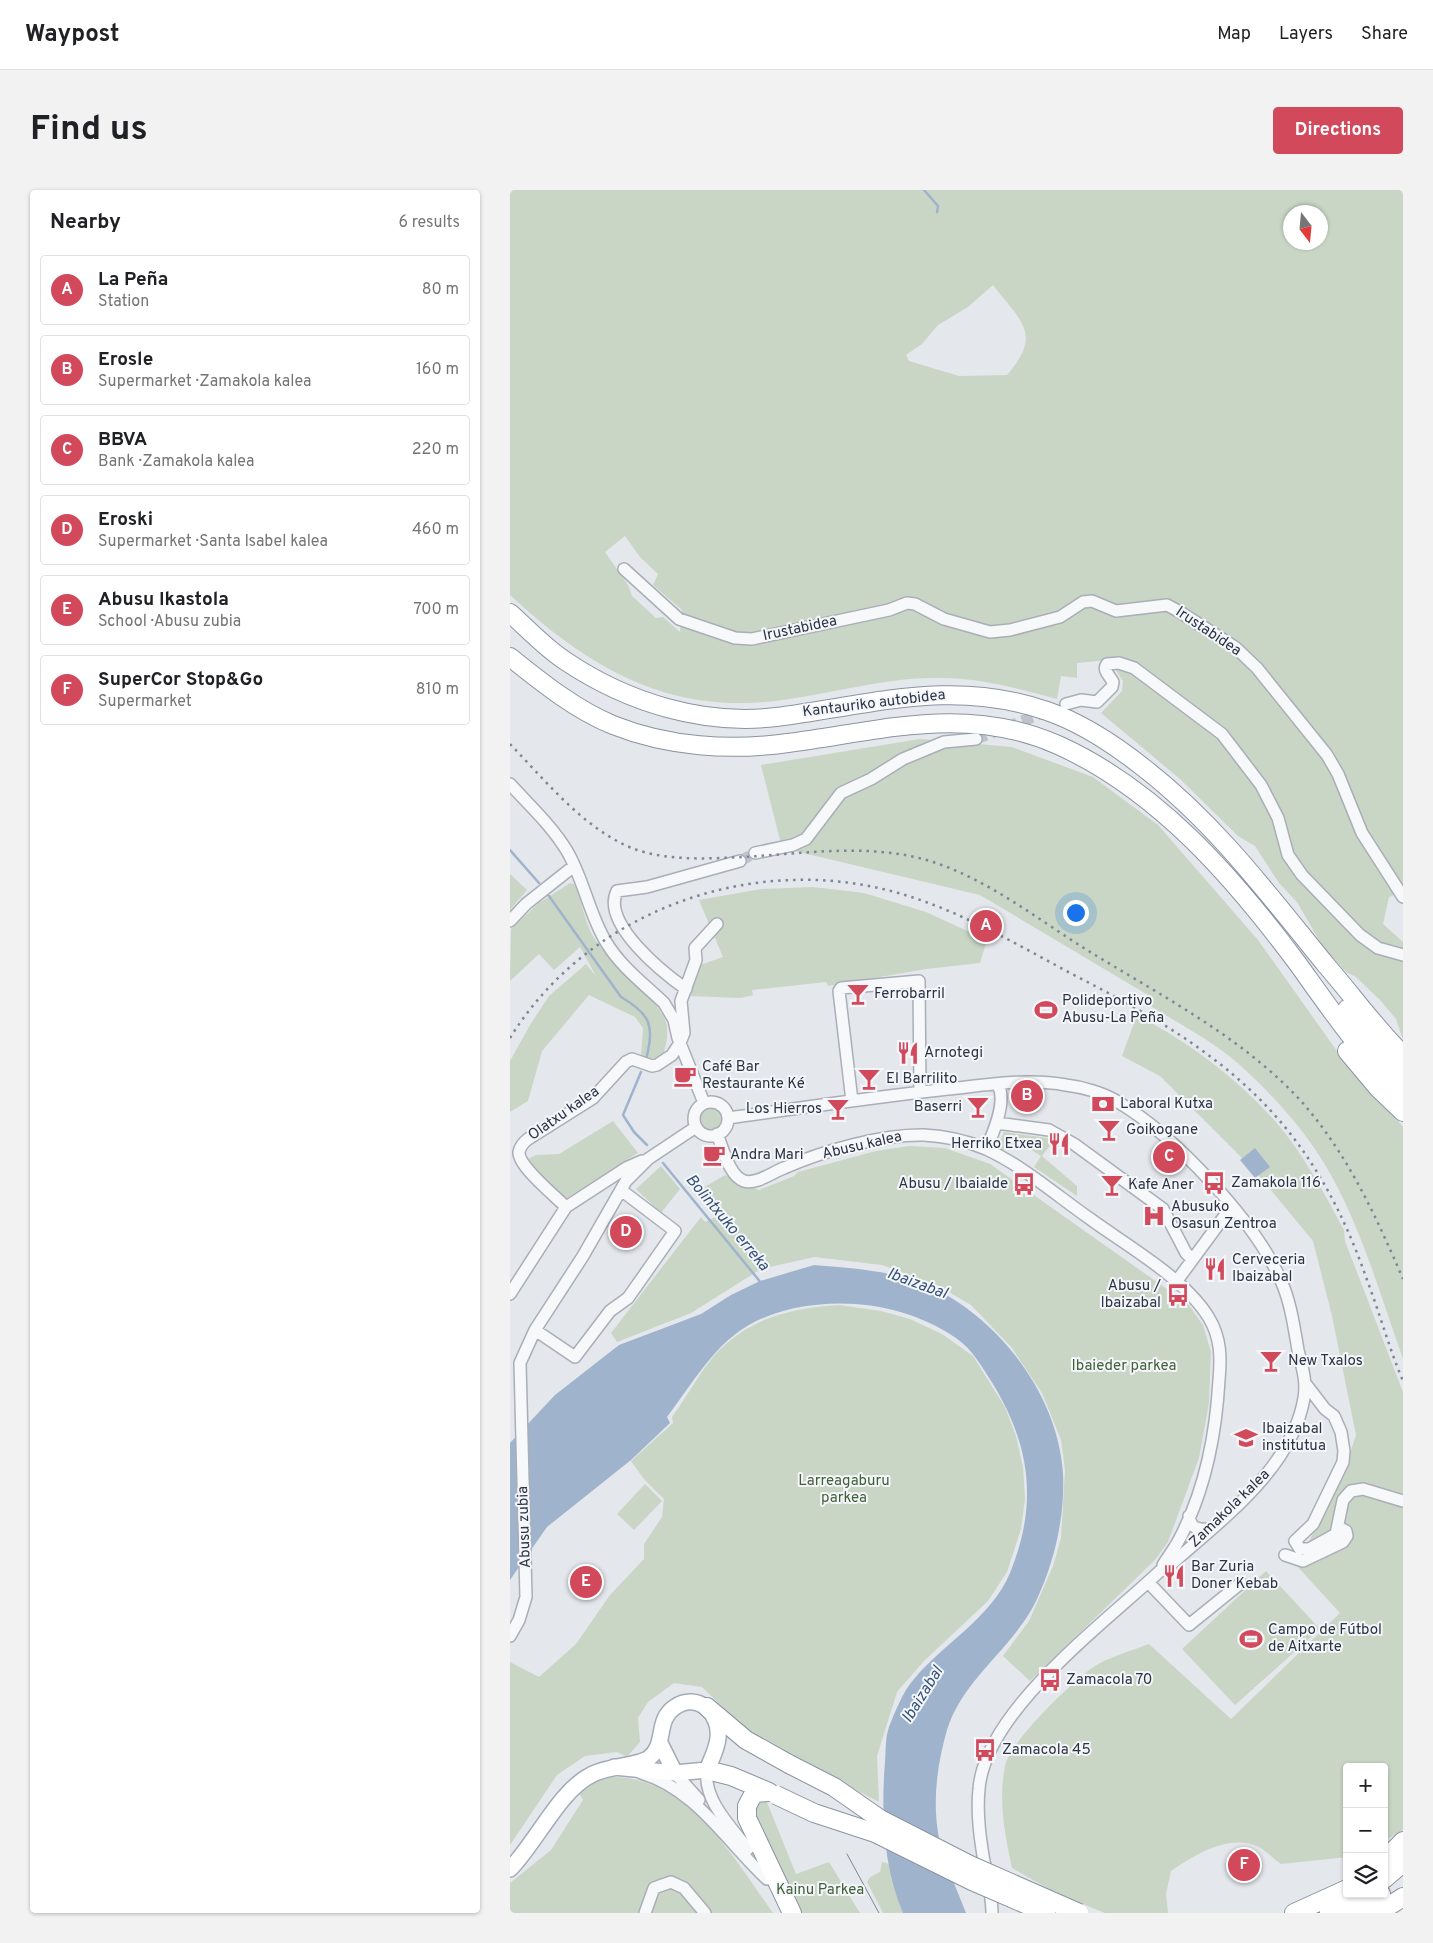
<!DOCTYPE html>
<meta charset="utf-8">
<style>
:root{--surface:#fff;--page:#f2f2f2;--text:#202124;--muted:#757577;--line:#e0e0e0;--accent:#d1495b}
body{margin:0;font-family:Overpass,sans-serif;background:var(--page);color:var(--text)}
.controls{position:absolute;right:15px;bottom:15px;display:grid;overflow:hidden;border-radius:5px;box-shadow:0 1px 4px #0004}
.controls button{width:45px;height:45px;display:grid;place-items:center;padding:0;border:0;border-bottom:1px solid var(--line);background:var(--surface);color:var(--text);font:25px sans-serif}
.compass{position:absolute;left:773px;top:15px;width:45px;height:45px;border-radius:50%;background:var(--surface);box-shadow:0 1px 4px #0004;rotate:164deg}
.you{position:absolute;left:565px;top:722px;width:18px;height:18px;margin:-12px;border:4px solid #fff;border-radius:50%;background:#1a73e8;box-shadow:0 0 0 8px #1a73e833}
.badge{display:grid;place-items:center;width:32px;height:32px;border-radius:50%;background:var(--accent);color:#fff;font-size:16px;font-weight:700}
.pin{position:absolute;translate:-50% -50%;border:2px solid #fff;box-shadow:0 1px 5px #0006}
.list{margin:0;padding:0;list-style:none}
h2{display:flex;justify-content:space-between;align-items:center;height:65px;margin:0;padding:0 20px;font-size:21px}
h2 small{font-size:16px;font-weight:400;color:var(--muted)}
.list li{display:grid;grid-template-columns:32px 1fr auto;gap:15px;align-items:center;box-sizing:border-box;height:70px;margin:0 10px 10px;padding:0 10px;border:1px solid var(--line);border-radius:5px}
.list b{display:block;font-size:19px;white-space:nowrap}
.list p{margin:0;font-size:16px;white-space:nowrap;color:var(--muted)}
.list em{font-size:16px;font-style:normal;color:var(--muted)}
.icon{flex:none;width:28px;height:28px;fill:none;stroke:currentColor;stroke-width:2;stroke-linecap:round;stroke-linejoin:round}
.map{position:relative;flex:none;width:893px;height:1723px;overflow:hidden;border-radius:5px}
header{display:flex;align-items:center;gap:30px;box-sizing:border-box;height:70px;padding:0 25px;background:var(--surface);border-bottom:1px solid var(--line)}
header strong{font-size:24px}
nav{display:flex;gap:28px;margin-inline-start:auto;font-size:18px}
.intro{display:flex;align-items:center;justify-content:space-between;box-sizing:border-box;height:120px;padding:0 30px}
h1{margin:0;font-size:35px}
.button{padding:12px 22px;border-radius:5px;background:var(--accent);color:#fff;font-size:18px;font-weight:700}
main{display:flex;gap:30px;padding:0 30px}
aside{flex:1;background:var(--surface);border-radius:5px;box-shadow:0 1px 4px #0004}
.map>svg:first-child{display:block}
.green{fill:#c9d6c5;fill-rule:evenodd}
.water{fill:#9fb4cc}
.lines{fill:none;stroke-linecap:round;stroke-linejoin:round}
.stream{stroke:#9fb4cc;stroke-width:2.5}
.minor-tunnel{stroke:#bfc3cb;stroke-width:11;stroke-dasharray:11 5.5;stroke-linecap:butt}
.minor-casing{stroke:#a9aeb7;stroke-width:14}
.major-casing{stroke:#a3abb8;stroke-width:18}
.highway-casing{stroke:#8b94a3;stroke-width:20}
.minor{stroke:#f7f8fa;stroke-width:11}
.major{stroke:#fff;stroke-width:15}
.highway{stroke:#fff;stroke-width:18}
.tram{stroke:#7d8696;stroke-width:1}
.rail{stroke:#7d8696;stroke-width:2.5;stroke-dasharray:2.5 5;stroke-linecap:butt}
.highway-bridge-casing{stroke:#8b94a3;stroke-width:20;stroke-linecap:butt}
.highway-bridge{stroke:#fff;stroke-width:18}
.labels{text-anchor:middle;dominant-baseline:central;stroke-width:4;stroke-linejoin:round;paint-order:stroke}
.street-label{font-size:15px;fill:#2b3445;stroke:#f4f6f9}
.poi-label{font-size:15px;fill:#2b3445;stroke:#f4f6f9;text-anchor:start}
.park-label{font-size:15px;fill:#3f6138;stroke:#f4f6f9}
.water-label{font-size:16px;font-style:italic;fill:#34527a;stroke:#f4f6f9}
</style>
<header>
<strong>Waypost</strong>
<nav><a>Map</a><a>Layers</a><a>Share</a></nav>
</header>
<div class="intro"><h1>Find us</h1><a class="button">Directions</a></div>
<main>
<aside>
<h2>Nearby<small>6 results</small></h2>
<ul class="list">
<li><span class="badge">A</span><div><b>La Peña</b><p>Station</p></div><em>80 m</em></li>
<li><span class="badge">B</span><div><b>Erosle</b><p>Supermarket · Zamakola kalea</p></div><em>160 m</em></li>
<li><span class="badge">C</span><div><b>BBVA</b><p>Bank · Zamakola kalea</p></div><em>220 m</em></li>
<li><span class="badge">D</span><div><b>Eroski</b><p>Supermarket · Santa Isabel kalea</p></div><em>460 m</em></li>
<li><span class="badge">E</span><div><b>Abusu Ikastola</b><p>School · Abusu zubia</p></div><em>700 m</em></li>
<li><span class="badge">F</span><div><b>SuperCor Stop&amp;Go</b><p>Supermarket</p></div><em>810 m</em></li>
</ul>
</aside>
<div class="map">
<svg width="893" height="1723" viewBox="0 0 893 1723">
<rect width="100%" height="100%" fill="#e4e7ec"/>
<!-- green -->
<path class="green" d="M0 0H893V701L879 707 873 734 893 752V850L886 829 871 811 846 787 836 782 813 757 787 712 769 693 745 656 728 646 670 589 591 523 612 501 613 491 599 470 567 473V488L551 486 547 509C507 498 466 487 425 488 360 488 298 512 234 513 139 515 66 466 0 405ZM781 22H811V52H781ZM483 95C511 132 533 143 497 185L449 186 399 171 396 165 412 154 428 135 458 117ZM115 346 130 367 148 384 143 395 172 420 170 442 153 427 146 428 122 406 118 395 95 362Z
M410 549 502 557 583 587 648 635 748 750 827 861 893 937V1169C871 1107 853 1043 821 985 799 945 766 908 732 877 704 851 667 833 634 812L638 805 470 705 272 658 251 575Z
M0 684 17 700 0 720Z
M60 693 64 694 67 700C73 716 76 737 86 751 102 775 154 812 157 837 158 848 156 857 152 867L142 871 131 866 133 838 125 827 79 805 32 861 18 911 0 922V871L20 835 39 806 76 774 86 786 70 757 44 780 29 764 0 791 1 739 29 713Z
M303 697 354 703 416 722 477 750 470 773 416 779 318 796 316 792 242 800 243 805 231 808 180 806 190 775 213 767 189 710 251 699Z
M627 825C678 852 726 887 765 931 793 963 814 1003 834 1040L835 1051 893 1202V1640L874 1651V1577H837V1667L771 1674C764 1669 756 1661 749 1657 719 1643 685 1665 661 1681L656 1704 658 1723H595L546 1703 502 1678C495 1645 488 1611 495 1576 501 1550 560 1494 582 1478 598 1467 621 1461 639 1454L721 1529 830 1423 787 1376 835 1278 846 1245 822 1126 803 1051 746 982 650 886 612 866Z
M191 929a10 10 0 1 1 20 0a10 10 0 1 1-20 0Z
M103 931 128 963 55 1009 16 970 26 965 49 964Z
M494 942 545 949 532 966 567 996V1006L524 977 531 966 506 950 499 960H491L489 954Z
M399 956 435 958 480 974 678 1114 693 1135 701 1162 699 1213 689 1268 658 1352 645 1370 520 1491 493 1466 519 1431 543 1376 551 1348 555 1280 551 1250 532 1203 502 1158 461 1115 427 1095 372 1075 304 1067 251 1079 181 1123 107 1152 101 1143 191 1027 195 1032 205 1027 188 1001 215 985 249 1000 284 986 288 982 366 961Z
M151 976 170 999 151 1023 126 999Z
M329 1115 371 1121 400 1129 432 1144 463 1166 495 1217 506 1246 513 1277 515 1309 511 1339 497 1382 478 1411 414 1471 387 1502 367 1566 369 1612 250 1550 227 1531 192 1497 164 1493 138 1512 128 1528 130 1552 117 1567 107 1562 75 1566 47 1585 0 1655V1472L29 1487 66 1454 100 1405 134 1369V1354L152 1327 154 1309 133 1288 121 1271 163 1233 162 1227C176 1208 188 1185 203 1167 236 1129 280 1118 329 1115Z
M135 1294 152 1311 124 1340 107 1324Z
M756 1381 810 1439 725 1515 672 1459Z
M103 1587C179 1588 224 1668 263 1723H0V1693L41 1660 73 1610 69 1603 85 1592Z
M254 1605 286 1684 319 1672 350 1723H285L242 1631 243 1612Z
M372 1672 379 1674 393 1723H373L357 1692 360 1687 370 1682Z"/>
<!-- water -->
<path class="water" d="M745 958 760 977 745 988 730 970Z
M304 1075C340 1078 386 1081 419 1096 489 1128 548 1205 553 1283 555 1326 545 1370 527 1409 505 1457 453 1488 437 1540 427 1575 422 1612 429 1648 434 1673 447 1699 456 1723H393C373 1675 371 1623 375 1572 376 1561 375 1548 379 1537 385 1522 393 1501 404 1489 434 1453 481 1428 500 1383 528 1314 521 1257 483 1194 472 1177 463 1160 446 1148 399 1116 340 1107 285 1118 215 1133 197 1174 157 1227L160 1233 121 1270 37 1337 0 1390V1253L45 1205 109 1155 191 1124 221 1105 250 1091Z"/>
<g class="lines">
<!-- stream -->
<path class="stream" d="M414 0 428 16 427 22
M0 660 29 693
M39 706 111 807C142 825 144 836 136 870
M131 882 113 925 124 942 137 955
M153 973 252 1094"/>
<!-- minor-tunnel -->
<path class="minor-tunnel" d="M466 549 538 521
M230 671 245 663"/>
<defs>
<path id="minor" d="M114 379 169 429 225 448 242 449 379 420 397 413 405 414 434 429 480 442 500 440 550 427 573 412 582 411 606 421 657 415 670 422 726 458 747 478 817 565 828 584 852 643 893 707
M556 514 571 510 587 512 602 497 603 492C600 486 592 480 597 474L609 473 624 478 712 544 751 595 768 628 778 665 792 685 850 745 868 758 893 765
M0 594C19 615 42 636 57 661 74 690 79 724 96 752 110 776 134 794 154 813L164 830 168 848 194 913
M245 663 283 655 296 649 331 603 361 589 393 569 434 552 466 549
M0 731 16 714 64 676
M176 799C152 782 91 733 107 701L137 697 230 671
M342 911 329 801 331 798 409 791 410 902
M184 929a17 17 0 1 1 34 0a17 17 0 1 1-34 0Z
M218 928C291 918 364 907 438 899 476 895 518 888 556 895 573 897 594 903 608 912 664 945 747 1033 772 1093 781 1114 784 1137 788 1160 792 1177 797 1191 794 1208 782 1280 708 1332 657 1378L650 1381C596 1432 475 1521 469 1599 467 1618 469 1640 472 1659 475 1681 482 1701 482 1723
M487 933 539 940 564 954 653 1019 676 1063 682 1069
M207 944C213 958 219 986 234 991 246 995 263 982 274 978 313 961 372 944 414 945 435 946 457 951 476 959 513 976 546 1005 579 1028 617 1056 675 1088 699 1128 711 1148 711 1168 709 1190 706 1243 695 1299 671 1346 666 1357 659 1365 653 1375
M476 959C483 944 497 911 488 895
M56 1017C45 1006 8 976 9 962 10 957 14 952 18 949L83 908 116 872 122 869 142 876 147 875 162 865 170 853 174 843 171 811 186 770 185 758 207 734
M666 1092 722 1016
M0 1104 56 1017 116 978 132 971
M25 1140 65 1167 100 1121 118 1108 165 1041 111 1000
M795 1193 815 1219 824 1226 831 1242 834 1261 833 1272 803 1334 785 1351 790 1359H799L826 1344 833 1310 841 1301 853 1299 893 1311
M679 1326C681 1339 688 1340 701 1339
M775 1365 793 1371 833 1352 837 1346 836 1341 828 1337
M638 1392 679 1435 731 1393
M0 1446 9 1430 16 1407 10 1173 25 1140 73 1066 116 991 138 969 186 937
M197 1580C193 1610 221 1637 238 1659
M131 1583C186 1599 217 1652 257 1689
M165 1583 189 1610
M135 1723 144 1698 161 1692 174 1698 195 1723"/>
<path id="major" d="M150 1553 165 1583
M0 1679C26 1653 49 1601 81 1585 96 1576 128 1576 139 1568 157 1555 145 1530 165 1517 187 1502 211 1523 208 1548 207 1559 201 1570 197 1580L165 1583 104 1577"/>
<path id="highway" d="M0 423C18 439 36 459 57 472 117 512 193 536 266 527 361 515 442 488 537 521 572 533 605 555 634 578 706 634 759 705 816 775 842 805 865 837 893 865
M0 467C31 492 66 520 103 535 158 557 220 561 278 553 372 541 455 514 548 555 648 600 724 688 788 774 821 820 851 865 893 903
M837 819 860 849 893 883
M837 861 868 898 893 922
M197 1517 236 1550 279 1574
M197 1580 221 1586 259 1602
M259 1602 244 1603 237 1616V1628L282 1723
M874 1670 893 1651
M874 1689 893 1673
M846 1720 871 1704
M784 1723 837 1699
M819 1723 853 1704
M868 1723 893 1707"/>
</defs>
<!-- minor casing -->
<use href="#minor" class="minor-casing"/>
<!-- major casing -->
<use href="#major" class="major-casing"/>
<!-- highway casing -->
<use href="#highway" class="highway-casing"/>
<!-- minor -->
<use href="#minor" class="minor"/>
<!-- major -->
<use href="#major" class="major"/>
<!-- highway -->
<use href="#highway" class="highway"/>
<!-- tram -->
<path class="tram" d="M337 1664 369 1723"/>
<!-- rail -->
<path class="rail" d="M0 554C33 588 65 628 107 651 144 672 191 669 233 667 288 664 345 655 400 666 465 679 521 725 577 760 650 805 732 847 791 911 837 963 866 1026 893 1089
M0 848C81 717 250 660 395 705 454 723 508 755 562 784 638 823 712 864 769 930 809 976 837 1032 857 1090 870 1124 879 1158 893 1191"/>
<defs>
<path id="highway-bridge" d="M279 1574 324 1597 370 1629 460 1675 569 1723
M266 1605 304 1623 365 1643 462 1691 536 1723"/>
</defs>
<!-- highway-bridge casing -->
<use href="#highway-bridge" class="highway-bridge-casing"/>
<!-- highway-bridge -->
<use href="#highway-bridge" class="highway-bridge"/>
</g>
<!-- icons -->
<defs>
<symbol id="bar-bare" viewBox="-9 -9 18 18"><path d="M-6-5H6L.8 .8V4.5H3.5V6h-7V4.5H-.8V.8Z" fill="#d1495b" stroke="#f4f6f9" stroke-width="2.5" paint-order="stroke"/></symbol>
<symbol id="stadium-bare" viewBox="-9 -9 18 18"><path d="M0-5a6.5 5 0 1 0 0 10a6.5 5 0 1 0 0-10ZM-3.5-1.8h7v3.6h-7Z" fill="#d1495b" stroke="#f4f6f9" stroke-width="2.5" paint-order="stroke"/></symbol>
<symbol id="restaurant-bare" viewBox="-9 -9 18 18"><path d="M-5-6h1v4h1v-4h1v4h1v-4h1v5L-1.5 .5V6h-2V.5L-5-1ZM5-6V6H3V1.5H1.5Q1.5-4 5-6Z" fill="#d1495b" stroke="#f4f6f9" stroke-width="2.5" paint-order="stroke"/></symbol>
<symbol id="cafe-bare" viewBox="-9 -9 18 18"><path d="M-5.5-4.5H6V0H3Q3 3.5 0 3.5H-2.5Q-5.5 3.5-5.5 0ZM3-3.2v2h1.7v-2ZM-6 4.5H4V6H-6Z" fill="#d1495b" stroke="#f4f6f9" stroke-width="2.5" paint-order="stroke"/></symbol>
<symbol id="bank-bare" viewBox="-9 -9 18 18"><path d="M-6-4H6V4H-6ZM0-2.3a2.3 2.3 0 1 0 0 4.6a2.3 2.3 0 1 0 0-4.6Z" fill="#d1495b" stroke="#f4f6f9" stroke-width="2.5" paint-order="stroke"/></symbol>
<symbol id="bus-bare" viewBox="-9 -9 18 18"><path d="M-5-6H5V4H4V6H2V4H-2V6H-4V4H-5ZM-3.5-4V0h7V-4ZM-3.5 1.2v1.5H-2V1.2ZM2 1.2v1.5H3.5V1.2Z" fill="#d1495b" stroke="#f4f6f9" stroke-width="2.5" paint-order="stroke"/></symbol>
<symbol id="hospital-bare" viewBox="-9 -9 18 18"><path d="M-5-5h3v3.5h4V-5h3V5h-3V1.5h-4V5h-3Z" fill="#d1495b" stroke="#f4f6f9" stroke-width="2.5" paint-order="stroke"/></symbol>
<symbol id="school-bare" viewBox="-9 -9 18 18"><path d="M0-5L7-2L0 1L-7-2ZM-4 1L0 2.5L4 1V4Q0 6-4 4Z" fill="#d1495b" stroke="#f4f6f9" stroke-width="2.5" paint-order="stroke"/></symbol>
</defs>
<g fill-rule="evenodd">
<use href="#bar-bare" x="332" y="788" width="32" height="32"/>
<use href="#stadium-bare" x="520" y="804" width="32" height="32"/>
<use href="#restaurant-bare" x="382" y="847" width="32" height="32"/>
<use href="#cafe-bare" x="159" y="870" width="32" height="32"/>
<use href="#bar-bare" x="343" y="873" width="32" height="32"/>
<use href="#bank-bare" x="577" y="898" width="32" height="32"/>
<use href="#bar-bare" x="452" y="901" width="32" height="32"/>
<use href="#bar-bare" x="312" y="903" width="32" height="32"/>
<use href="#bar-bare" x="583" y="924" width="32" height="32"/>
<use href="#restaurant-bare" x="533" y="938" width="32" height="32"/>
<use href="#cafe-bare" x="188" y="949" width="32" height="32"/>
<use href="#bus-bare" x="688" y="977" width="32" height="32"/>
<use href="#bus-bare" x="498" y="978" width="32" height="32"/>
<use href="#bar-bare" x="586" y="979" width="32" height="32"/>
<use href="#hospital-bare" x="628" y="1010" width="32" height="32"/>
<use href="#restaurant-bare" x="689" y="1063" width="32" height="32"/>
<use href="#bus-bare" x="652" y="1089" width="32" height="32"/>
<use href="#bar-bare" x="745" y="1155" width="32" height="32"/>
<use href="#school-bare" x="720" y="1232" width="32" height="32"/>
<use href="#restaurant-bare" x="648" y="1370" width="32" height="32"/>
<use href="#stadium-bare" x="725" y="1433" width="32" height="32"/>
<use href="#bus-bare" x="524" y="1474" width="32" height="32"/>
<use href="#bus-bare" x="459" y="1544" width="32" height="32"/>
</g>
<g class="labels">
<!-- street labels -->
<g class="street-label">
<text transform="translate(290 439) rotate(-12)">Irustabidea</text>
<text transform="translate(698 442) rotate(34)">Irustabidea</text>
<text transform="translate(364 514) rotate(-7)">Kantauriko autobidea</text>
<text transform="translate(54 924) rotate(-35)">Olatxu kalea</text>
<text transform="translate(352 956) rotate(-13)">Abusu kalea</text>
<text transform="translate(720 1319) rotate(-44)">Zamakola kalea</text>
<text transform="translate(15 1337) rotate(-92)">Abusu zubia</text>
</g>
<!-- poi labels -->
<g class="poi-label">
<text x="364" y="804">Ferrobarril</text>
<text x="552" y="811">Polideportivo<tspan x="552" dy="17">Abusu-La Peña</tspan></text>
<text x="414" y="863">Arnotegi</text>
<text x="192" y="877">Café Bar<tspan x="192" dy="17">Restaurante Ké</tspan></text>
<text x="376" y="889">El Barrilito</text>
<text x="610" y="914">Laboral Kutxa</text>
<text x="452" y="917" text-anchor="end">Baserri</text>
<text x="312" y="919" text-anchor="end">Los Hierros</text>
<text x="616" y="940">Goikogane</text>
<text x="532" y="954" text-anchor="end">Herriko Etxea</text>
<text x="220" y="965">Andra Mari</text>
<text x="721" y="993">Zamakola 116</text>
<text x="498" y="994" text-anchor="end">Abusu / Ibaialde</text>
<text x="618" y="995">Kafe Aner</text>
<text x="661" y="1017">Abusuko<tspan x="661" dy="17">Osasun Zentroa</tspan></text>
<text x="722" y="1070">Cerveceria<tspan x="722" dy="17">Ibaizabal</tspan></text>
<text x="651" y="1096" text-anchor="end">Abusu /<tspan x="651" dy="17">Ibaizabal</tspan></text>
<text x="778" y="1171">New Txalos</text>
<text x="752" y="1239">Ibaizabal<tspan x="752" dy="17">institutua</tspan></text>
<text x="681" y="1377">Bar Zuria<tspan x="681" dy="17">Doner Kebab</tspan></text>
<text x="758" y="1440">Campo de Fútbol<tspan x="758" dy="17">de Aitxarte</tspan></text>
<text x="556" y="1490">Zamacola 70</text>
<text x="492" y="1560">Zamacola 45</text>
</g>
<!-- park labels -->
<g class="park-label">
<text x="614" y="1176">Ibaieder parkea</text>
<text x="334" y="1291">Larreagaburu<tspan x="334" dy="17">parkea</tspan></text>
<text x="310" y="1700">Kainu Parkea</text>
</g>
<!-- water labels -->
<g class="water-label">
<text transform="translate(217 1033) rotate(50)">Bolintxuko erreka</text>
<text transform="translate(407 1094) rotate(20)">Ibaizabal</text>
<text transform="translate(413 1505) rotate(-58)">Ibaizabal</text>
</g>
</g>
</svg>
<div class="controls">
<button>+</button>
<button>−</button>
<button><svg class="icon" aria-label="layers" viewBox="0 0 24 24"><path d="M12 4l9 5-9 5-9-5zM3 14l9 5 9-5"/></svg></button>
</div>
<svg class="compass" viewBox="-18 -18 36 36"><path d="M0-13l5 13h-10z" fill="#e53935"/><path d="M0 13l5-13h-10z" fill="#757577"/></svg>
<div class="you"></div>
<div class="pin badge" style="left:476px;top:736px">A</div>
<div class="pin badge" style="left:517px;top:906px">B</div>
<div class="pin badge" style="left:659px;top:967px">C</div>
<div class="pin badge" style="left:116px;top:1042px">D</div>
<div class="pin badge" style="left:76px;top:1392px">E</div>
<div class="pin badge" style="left:734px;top:1675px">F</div>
</div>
</main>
